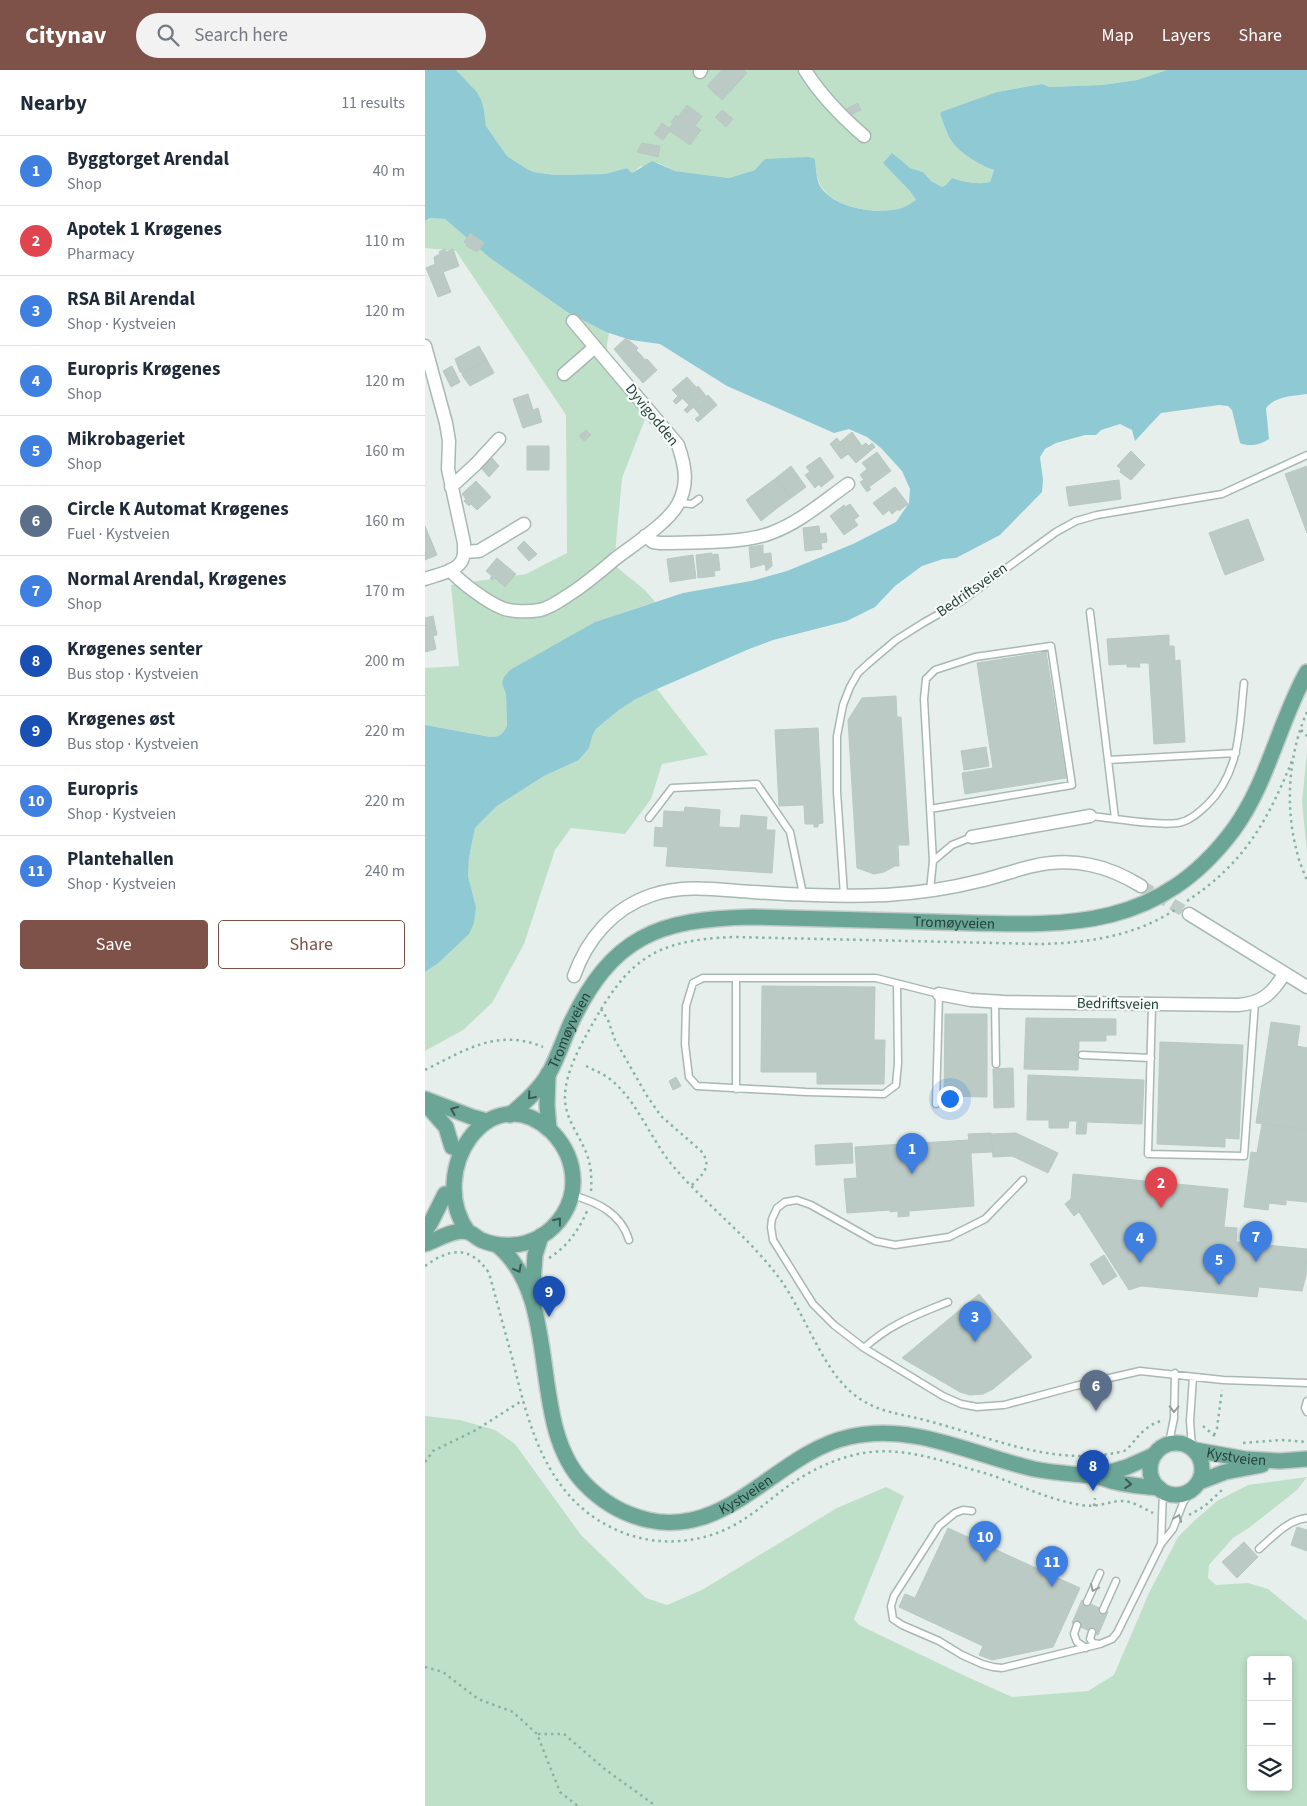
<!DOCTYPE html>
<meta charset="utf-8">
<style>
:root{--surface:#fff;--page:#f2f2f3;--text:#1f2937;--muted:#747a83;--line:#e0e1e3;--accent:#7f5249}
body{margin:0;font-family:"Source Sans 3",sans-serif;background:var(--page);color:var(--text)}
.controls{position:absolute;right:15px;bottom:15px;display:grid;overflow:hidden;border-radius:5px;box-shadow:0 2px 8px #0003}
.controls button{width:45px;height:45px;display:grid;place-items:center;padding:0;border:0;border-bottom:1px solid var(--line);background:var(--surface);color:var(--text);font:25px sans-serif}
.you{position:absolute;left:524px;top:1028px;width:18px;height:18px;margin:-12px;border:4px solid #fff;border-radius:50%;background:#1a73e8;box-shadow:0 0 0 8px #1a73e833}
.badge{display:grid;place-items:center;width:32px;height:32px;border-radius:50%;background:var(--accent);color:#fff;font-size:16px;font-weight:700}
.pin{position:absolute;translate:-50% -41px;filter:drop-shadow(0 1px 2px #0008)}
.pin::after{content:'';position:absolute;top:26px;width:18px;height:15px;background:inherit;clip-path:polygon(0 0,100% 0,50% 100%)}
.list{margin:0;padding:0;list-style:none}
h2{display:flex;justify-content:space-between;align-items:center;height:65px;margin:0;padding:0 20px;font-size:21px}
h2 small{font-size:16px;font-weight:400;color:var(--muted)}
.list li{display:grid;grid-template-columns:32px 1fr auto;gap:15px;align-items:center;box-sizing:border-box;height:70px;padding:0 20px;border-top:1px solid var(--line)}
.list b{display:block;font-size:19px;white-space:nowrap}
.list p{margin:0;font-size:16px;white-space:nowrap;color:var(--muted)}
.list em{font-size:16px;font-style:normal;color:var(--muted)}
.actions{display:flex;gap:10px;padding:15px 20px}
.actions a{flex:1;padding:11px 0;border:1px solid var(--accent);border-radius:5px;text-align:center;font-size:18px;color:var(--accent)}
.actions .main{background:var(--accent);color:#fff}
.icon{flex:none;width:28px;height:28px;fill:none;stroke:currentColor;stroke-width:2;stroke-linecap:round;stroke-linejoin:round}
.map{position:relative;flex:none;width:882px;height:1736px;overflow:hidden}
header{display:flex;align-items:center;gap:30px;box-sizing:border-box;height:70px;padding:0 25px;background:var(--accent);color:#fff}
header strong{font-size:24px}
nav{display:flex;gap:28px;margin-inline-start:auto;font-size:18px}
.search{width:350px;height:45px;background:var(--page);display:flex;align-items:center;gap:12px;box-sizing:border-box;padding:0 18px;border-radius:28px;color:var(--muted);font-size:19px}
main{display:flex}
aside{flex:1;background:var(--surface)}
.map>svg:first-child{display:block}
.green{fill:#bfe0c8;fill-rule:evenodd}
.water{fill:#8ec9d4}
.building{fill:#bbcac4;stroke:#b8c9c2}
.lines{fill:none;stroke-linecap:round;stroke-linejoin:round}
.street-tunnel{stroke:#bfccc8;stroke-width:12;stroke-dasharray:12 6;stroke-linecap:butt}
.lane-casing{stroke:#a8b8b2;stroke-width:9}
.street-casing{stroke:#a8b8b2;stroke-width:15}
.primary-casing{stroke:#c2cac8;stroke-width:18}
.path{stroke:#86b3a5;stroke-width:2.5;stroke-dasharray:2.5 4;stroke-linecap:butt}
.lane{stroke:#fff;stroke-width:6}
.street{stroke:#fff;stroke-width:12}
.primary{stroke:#6aa596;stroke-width:15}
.oneway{stroke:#365b51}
.oneway2{stroke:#92a09c}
.labels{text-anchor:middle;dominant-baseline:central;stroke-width:4.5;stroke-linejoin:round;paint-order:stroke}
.street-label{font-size:15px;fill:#24423a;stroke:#f7fbf9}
</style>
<header>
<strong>Citynav</strong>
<div class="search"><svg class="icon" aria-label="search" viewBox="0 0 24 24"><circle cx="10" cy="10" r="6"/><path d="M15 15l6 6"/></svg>Search here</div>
<nav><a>Map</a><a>Layers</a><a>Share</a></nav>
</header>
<main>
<aside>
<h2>Nearby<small>11 results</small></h2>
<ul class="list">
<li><span class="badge" style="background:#3f7fe0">1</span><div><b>Byggtorget Arendal</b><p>Shop</p></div><em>40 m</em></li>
<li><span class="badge" style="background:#e0444e">2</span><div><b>Apotek 1 Krøgenes</b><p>Pharmacy</p></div><em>110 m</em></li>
<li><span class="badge" style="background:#3f7fe0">3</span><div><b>RSA Bil Arendal</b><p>Shop · Kystveien</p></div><em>120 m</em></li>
<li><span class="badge" style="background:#3f7fe0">4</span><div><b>Europris Krøgenes</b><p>Shop</p></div><em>120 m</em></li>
<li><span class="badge" style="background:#3f7fe0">5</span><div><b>Mikrobageriet</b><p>Shop</p></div><em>160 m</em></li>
<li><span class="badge" style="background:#5c6f8a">6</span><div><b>Circle K Automat Krøgenes</b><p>Fuel · Kystveien</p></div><em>160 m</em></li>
<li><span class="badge" style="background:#3f7fe0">7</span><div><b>Normal Arendal, Krøgenes</b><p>Shop</p></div><em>170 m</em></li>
<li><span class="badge" style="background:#1a4fb4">8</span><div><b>Krøgenes senter</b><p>Bus stop · Kystveien</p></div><em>200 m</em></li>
<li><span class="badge" style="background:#1a4fb4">9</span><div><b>Krøgenes øst</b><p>Bus stop · Kystveien</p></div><em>220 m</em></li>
<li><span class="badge" style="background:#3f7fe0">10</span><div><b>Europris</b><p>Shop · Kystveien</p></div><em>220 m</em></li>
<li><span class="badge" style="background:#3f7fe0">11</span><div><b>Plantehallen</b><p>Shop · Kystveien</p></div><em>240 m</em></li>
</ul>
<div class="actions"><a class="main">Save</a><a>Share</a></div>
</aside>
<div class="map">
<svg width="882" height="1736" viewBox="0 0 882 1736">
<rect width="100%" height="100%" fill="#e6efeb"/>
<!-- green -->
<path class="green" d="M31 0H742L712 10 677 15 625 17 617 14 572 22 515 44C518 51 520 60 524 67 532 82 554 95 569 100L565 112C552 115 539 112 527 108L521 115 517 117 506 111 498 102 485 98V121L491 130C487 133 482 136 477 138 454 145 409 139 396 116 391 108 391 98 390 89L330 100 304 108 250 101 233 93 219 97 216 96 207 103 202 98 180 104 130 105 109 102 102 99 82 86 61 56 59 40 56 29 51 21Z
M5 148 20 149 65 188 142 242 184 263 182 274V289L220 349 197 408 189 495 220 520 230 532 170 552 77 613 81 625 82 656C78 664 74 667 67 667L0 655V598L34 596 26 515 101 504 142 483 141 345 31 181 0 178V151Z
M232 619 283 685 237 694 226 729 200 764 146 758 130 780 99 874 67 933 38 960 0 981V902L12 894 51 837 43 806 44 788 50 758 72 736 119 706 154 690 164 678 168 663 171 659 194 640 211 629Z
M882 681V783L877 732Z
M0 1346 35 1350 70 1360 90 1374 156 1465 221 1528 242 1535 277 1520 412 1438 461 1417 479 1426 429 1549 434 1555 538 1605 587 1627 663 1621 689 1605 724 1523 753 1467 769 1451 792 1431 823 1415 882 1407 872 1420 825 1457 808 1468 784 1495 783 1508 791 1515 823 1513 843 1519 882 1551V1736H0ZM826 1590H863V1717H826Z"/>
<!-- water -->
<path class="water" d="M0 0H31L51 21 56 29 59 40 61 56 82 86 102 99 109 102 130 105 180 104 202 98 207 103 227 91 250 101 304 108 330 100 340 89 384 87 390 89C391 98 391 108 395 116 409 139 454 145 477 138 482 136 486 133 491 130L485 121 458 93 467 83 485 98 498 102 506 111 517 117 521 115 527 108C539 112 552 115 565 112L569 100C554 95 532 82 524 67 520 59 518 51 515 44L516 42 572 22 617 14 625 17 677 15 712 10 742 0H882V324C869 326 850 326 841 338L844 369C836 375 823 377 815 373L807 340 803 336 794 335 736 343 710 371 707 360 695 354 676 360 671 365H660L631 373 620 379 615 387 618 410 617 422 575 465 531 488 518 489 497 496 470 516 450 537 422 551 348 570 324 579 232 619 211 629 194 640 171 659 168 664 164 678 154 690 119 706 72 736 50 758 44 788 43 806 51 837 49 853 44 864 12 894 0 902V655L66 667C74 667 78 664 82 656L81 625 77 613 79 607 85 600 170 552 258 523 326 511 362 501 428 474 471 452 484 433 485 419 477 401 456 378 442 367 424 359 409 363 302 316 235 274 206 270 181 262 142 242 65 188 20 149 5 148 0 151Z"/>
<!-- building -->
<path class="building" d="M297 0H319L322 3 297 30 282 16Z
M433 33 436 40 425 45 421 39Z
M262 35 277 46 270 56 276 60 265 75 243 60 248 53 246 52 251 45 253 47Z
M297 40 308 49 301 57 290 47Z
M237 53 244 58 243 60 245 61 238 70 229 64Z
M217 73 235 76 233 87 212 82Z
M45 163 59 173 52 182 41 176 42 174 39 172Z
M20 179 21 182 28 179 34 196 18 202 26 222 13 227 1 198 10 194 9 187 15 184 14 182Z
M201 268 213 278 211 280 216 285 203 296 189 279Z
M54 276 62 290 38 303 35 302 30 289Z
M216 285 220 290 222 289 232 300 218 313 203 296Z
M62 290 69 303 45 316 37 305 38 303Z
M27 296 35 312 26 317 18 301Z
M262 307 271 317 251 334 248 331 253 326 247 320Z
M273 316 281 326 262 343 259 340 264 335 258 329Z
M103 324 108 340 113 338 117 352 98 358 88 329Z
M283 325 292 335 273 352 270 349 275 345 269 338Z
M161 360 166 365 159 371 154 366Z
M427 362 437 376 441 373 444 376 447 373 450 377 431 393 423 384 416 389 405 374 412 368 415 372Z
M102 376H124V400H102Z
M706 381 720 395 706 410 695 402 696 399 692 396Z
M452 382 466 401 444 417 446 419 442 422 435 412 439 410 435 405 442 399 437 393Z
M395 387 409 407 396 417 394 414 390 418 380 405 385 402 381 397Z
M67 388 74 396 64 407 56 398Z
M366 396 381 417 366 428 351 408Z
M882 396V463L860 404Z
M351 408 366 428 351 439 336 419Z
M694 410 696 429 644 436 641 417Z
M51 411 66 427 52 440 46 434 44 436 39 431 41 429 37 424Z
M470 417 483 434 474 441 473 439 467 444 464 440 458 445 448 433Z
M336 419 351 439 336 451 321 430Z
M425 434 434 446 429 450 433 455 419 465 405 446 419 435 420 437Z
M823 449 839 490 800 505 784 463Z
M0 456 12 485 0 490Z
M394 456 395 464 401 463 402 472 396 473 397 479 380 481 378 458Z
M99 471 112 484 104 491 92 478Z
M338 475V484L346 483 347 496 341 501 340 494 326 498 324 477Z
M287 483V485L293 484 295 500 289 501 290 506 273 508 271 485Z
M268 485 271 508 245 512 242 489Z
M72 488 91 504 80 517 70 508 68 510 65 508 67 506 61 501Z
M8 546 12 565 8 566 11 579 0 582V548Z
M744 565V576H749L750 591 755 590 760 672 729 674 724 593H714L715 597H702V594L684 595 682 569Z
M621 582 641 708 540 724 537 703 568 698 552 593Z
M471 626 472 647H476L484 775H473L474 796H470L459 802 449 804 432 798 423 650 437 628Z
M393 658 398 753 393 754V757H389V754H380L379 735 354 736 350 660Z
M561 677 564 696 539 700 536 681Z
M260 737 295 740 294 757 315 758 316 745 342 747 341 760H350L347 803 241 796 243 777 229 776 230 757 238 758 239 741 259 742Z
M337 916 450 917 449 970H460L459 1014H392V1002H336Z
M520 944H562V1027L519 1026Z
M601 948 691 949V965H681V971H654L653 1000 599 999Z
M846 952 875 956 872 976 882 978V1059L831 1053Z
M735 972 818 975 814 1069 800 1068V1077L732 1074Z
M588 998 589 1037 569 1038 568 999Z
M603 1005 719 1010 717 1054 662 1052 661 1064H651L652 1051H644L643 1058H624V1050H602Z
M251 1007 256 1016 248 1020 244 1011Z
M837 1054 882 1059V1132L861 1130V1135L844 1133 843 1140 819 1137 826 1082 832 1083Z
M566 1063 567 1082 546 1083 549 1136 484 1141V1146L473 1147V1141L465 1142V1140L422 1143 419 1109 432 1108 430 1077 544 1070 543 1064Z
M591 1063 633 1083 623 1103 587 1086 568 1087 566 1064Z
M427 1073 428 1093 391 1095 390 1075Z
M648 1104 803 1119 799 1157 812 1158 811 1172 882 1179 881 1205 877 1221 834 1217 832 1227 716 1216 704 1220 654 1142 649 1146 640 1134 646 1129Z
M679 1185 692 1206 678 1215 665 1194Z
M554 1224 607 1287 568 1319 558 1324 545 1325 535 1322 477 1288Z
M872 1457 882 1460V1481L866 1475Z
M523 1458 655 1518 628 1577 567 1590 554 1585 558 1576 474 1537 480 1524 490 1528Z
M819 1472 833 1487 812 1508 797 1492Z
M657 1530 683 1542 673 1565 647 1553Z"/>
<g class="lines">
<!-- street-tunnel -->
<path class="street-tunnel" d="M716 816 764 844"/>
<defs>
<path id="lane" d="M254 433 267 434 274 429
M665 542 690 748
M683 690 811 683
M505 739 647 715 626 576 550 587 510 600 501 609 499 629 508 791
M665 746C689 748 729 756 753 753 765 751 773 743 782 735 816 702 814 658 819 613
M224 748 247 718 332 714 365 762 378 824
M505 820 508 791 527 775 547 767
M419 825 412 722V666L418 635 425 617 433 603 445 592 471 570 498 553 535 532 631 462 651 451 672 445 797 424 882 385
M472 914 473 993 471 1015 459 1024 381 1022 272 1016 264 1007 260 974 261 936 268 913 278 908H451L514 924 511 1034
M570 931 571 994
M727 935 723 1084 819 1086 830 932
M657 985 726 988
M311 1019V908
M598 1110 560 1149 524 1167 470 1175 450 1171 386 1135 372 1130 360 1132 352 1138 347 1149 346 1157 348 1170 388 1234 409 1255 439 1278 518 1326 536 1334 552 1337 579 1335 650 1316 715 1301 798 1310 882 1313
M147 1125C172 1132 196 1143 204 1170
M439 1278C465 1254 491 1245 523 1232
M882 1331 880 1338 882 1342
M744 1373 749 1348 750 1303
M767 1377 765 1351 768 1307
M547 1441 538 1440 530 1443 514 1456 469 1526 466 1536 468 1549 477 1555 514 1571 537 1585 557 1594 568 1597 577 1598 675 1574 687 1569 692 1563 736 1474 748 1459 758 1433 766 1420
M736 1474 738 1421
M834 1479C848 1467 862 1450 882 1448
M662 1532 675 1503
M678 1540 691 1511
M652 1555 649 1564 652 1572 661 1578
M667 1562 665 1569 668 1573 674 1574"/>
<path id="street" d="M380 0C396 26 416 46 439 66
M275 2 276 0
M0 276 21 353 24 371 23 399 39 473C39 478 40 487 36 492 30 502 10 505 0 509
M139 304 170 277
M26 417 51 394 74 369
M220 466 228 472 235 473C267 472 317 474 346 463 374 453 399 431 423 414
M39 482 54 481 99 454
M25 500C35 512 62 532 77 538 86 542 104 542 115 540 125 538 136 530 145 524 161 514 176 501 190 489 208 475 243 453 253 434 264 414 260 395 253 375L148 251
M547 767 665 746
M764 844 882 917
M149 906C162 869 188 838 227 825 260 814 295 820 328 822 372 825 417 827 461 825 492 823 523 819 554 811 572 807 590 800 608 796 648 787 682 795 716 816
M514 924 546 930 579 932 813 935C837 933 847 924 859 904"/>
<g id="primary">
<path d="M123 1004 122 1035 124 1059"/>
<path d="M0 1029 47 1047 58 1050"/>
<path d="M0 1033 21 1057 27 1077"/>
<path id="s1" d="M85 1045C99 1033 114 1020 124 1003 132 989 138 971 145 955 187 866 233 849 327 847 389 849 450 850 512 852 631 855 729 867 809 759 843 712 854 652 882 602"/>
<path d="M0 1161 6 1152 20 1124"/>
<path d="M0 1174C12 1170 30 1158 43 1162 47 1163 52 1168 56 1170 75 1178 97 1177 115 1167 134 1156 148 1135 148 1112 148 1092 140 1075 126 1061 64 1004 0 1102 43 1162"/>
<path id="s2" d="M72 1175C139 1229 101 1353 159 1413 177 1432 197 1444 223 1450 304 1468 352 1383 424 1367 488 1352 548 1385 609 1399 629 1403 649 1404 670 1406 677 1407 683 1411 691 1412 705 1416 720 1416 734 1418"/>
<path d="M107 1227 110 1185 116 1166"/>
<circle cx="751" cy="1399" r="26"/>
<path id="s3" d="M770 1380 820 1389 855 1391 882 1389"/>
<path d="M672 1406 702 1397 729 1385"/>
<path d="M774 1412 800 1402 837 1395"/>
</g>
</defs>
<!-- lane casing -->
<use href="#lane" class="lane-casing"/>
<!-- street casing -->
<use href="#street" class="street-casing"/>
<!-- primary casing -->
<use href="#primary" class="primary-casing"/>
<!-- path -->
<path class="path" d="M882 642C863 685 860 738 872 782 874 792 879 802 882 811
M876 660 882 666
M762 831C821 792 843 750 869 686
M176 939 183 950 190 970 222 1026 236 1046 276 1081C288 1096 278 1104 266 1116
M161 996C168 1000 175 1002 182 1007 210 1026 225 1068 247 1095 281 1135 324 1167 355 1209 379 1242 396 1296 426 1322 451 1344 477 1343 507 1352 567 1368 626 1395 690 1383 693 1382 698 1382 701 1380 704 1378 708 1372 711 1369 718 1360 727 1353 739 1350
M0 1000C40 980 73 958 118 977
M166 1121C167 1107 166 1092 160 1080 153 1063 141 1049 140 1030 139 1007 152 982 163 962 202 891 226 870 309 867L615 874C663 873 711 866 751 839
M124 1188C142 1177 154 1160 162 1141
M0 1196C25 1178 45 1175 64 1203 72 1232 80 1262 88 1291 105 1362 124 1434 199 1463 230 1475 266 1474 297 1461 324 1450 345 1428 369 1412 387 1400 408 1390 429 1385 464 1376 498 1385 532 1395 544 1399 557 1402 569 1406 598 1417 626 1430 656 1435 672 1438 681 1432 695 1431 706 1430 718 1438 728 1443
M778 1356 792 1368
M789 1365 792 1358 797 1320
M818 1373 857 1370 882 1372
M0 1392 8 1381 51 1360 98 1330
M669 1436 670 1428
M764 1445 780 1436 799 1418
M0 1597 18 1602 53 1629 88 1642 112 1664 135 1722 153 1736
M113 1664H139L181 1700 231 1736"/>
<!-- lane -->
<use href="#lane" class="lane"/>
<!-- street -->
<use href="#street" class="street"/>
<!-- primary -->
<use href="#primary" class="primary"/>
</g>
<!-- one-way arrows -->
<defs><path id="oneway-chevron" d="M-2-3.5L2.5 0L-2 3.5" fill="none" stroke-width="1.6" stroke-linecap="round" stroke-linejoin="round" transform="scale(1.25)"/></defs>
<g class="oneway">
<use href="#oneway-chevron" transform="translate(106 1026) rotate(131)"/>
<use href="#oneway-chevron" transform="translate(29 1040) rotate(-157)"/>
<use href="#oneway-chevron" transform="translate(133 1151) rotate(-51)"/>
<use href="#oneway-chevron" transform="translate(93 1199) rotate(62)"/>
<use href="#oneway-chevron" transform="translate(703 1414) rotate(6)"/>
</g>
<g class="oneway2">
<use href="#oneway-chevron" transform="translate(749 1339) rotate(91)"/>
<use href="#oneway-chevron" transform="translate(753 1448) rotate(-69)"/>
<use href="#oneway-chevron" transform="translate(669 1518) rotate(115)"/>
</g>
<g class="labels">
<!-- street labels -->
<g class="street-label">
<text transform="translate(227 345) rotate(51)">Dyvigodden</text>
<text transform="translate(547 520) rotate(-35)">Bedriftsveien</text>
<text stroke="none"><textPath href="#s1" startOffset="540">Tromøyveien</textPath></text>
<text transform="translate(693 934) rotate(1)">Bedriftsveien</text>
<text stroke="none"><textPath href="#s1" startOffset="105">Tromøyveien</textPath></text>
<text stroke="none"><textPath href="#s3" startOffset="42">Kystveien</textPath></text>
<text stroke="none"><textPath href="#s2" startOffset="438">Kystveien</textPath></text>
</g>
</g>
</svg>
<div class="controls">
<button>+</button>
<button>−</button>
<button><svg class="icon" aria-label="layers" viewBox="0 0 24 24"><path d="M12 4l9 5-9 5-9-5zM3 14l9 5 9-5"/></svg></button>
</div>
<div class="you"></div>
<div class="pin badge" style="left:487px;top:1104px;background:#3f7fe0">1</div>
<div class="pin badge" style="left:736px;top:1138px;background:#e0444e">2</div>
<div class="pin badge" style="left:550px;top:1272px;background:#3f7fe0">3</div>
<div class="pin badge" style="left:715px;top:1193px;background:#3f7fe0">4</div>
<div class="pin badge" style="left:794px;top:1215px;background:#3f7fe0">5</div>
<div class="pin badge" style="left:671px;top:1341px;background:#5c6f8a">6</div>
<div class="pin badge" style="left:831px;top:1192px;background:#3f7fe0">7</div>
<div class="pin badge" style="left:668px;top:1421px;background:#1a4fb4">8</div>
<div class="pin badge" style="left:124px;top:1247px;background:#1a4fb4">9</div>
<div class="pin badge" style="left:560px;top:1492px;background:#3f7fe0">10</div>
<div class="pin badge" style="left:627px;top:1517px;background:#3f7fe0">11</div>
</div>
</main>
